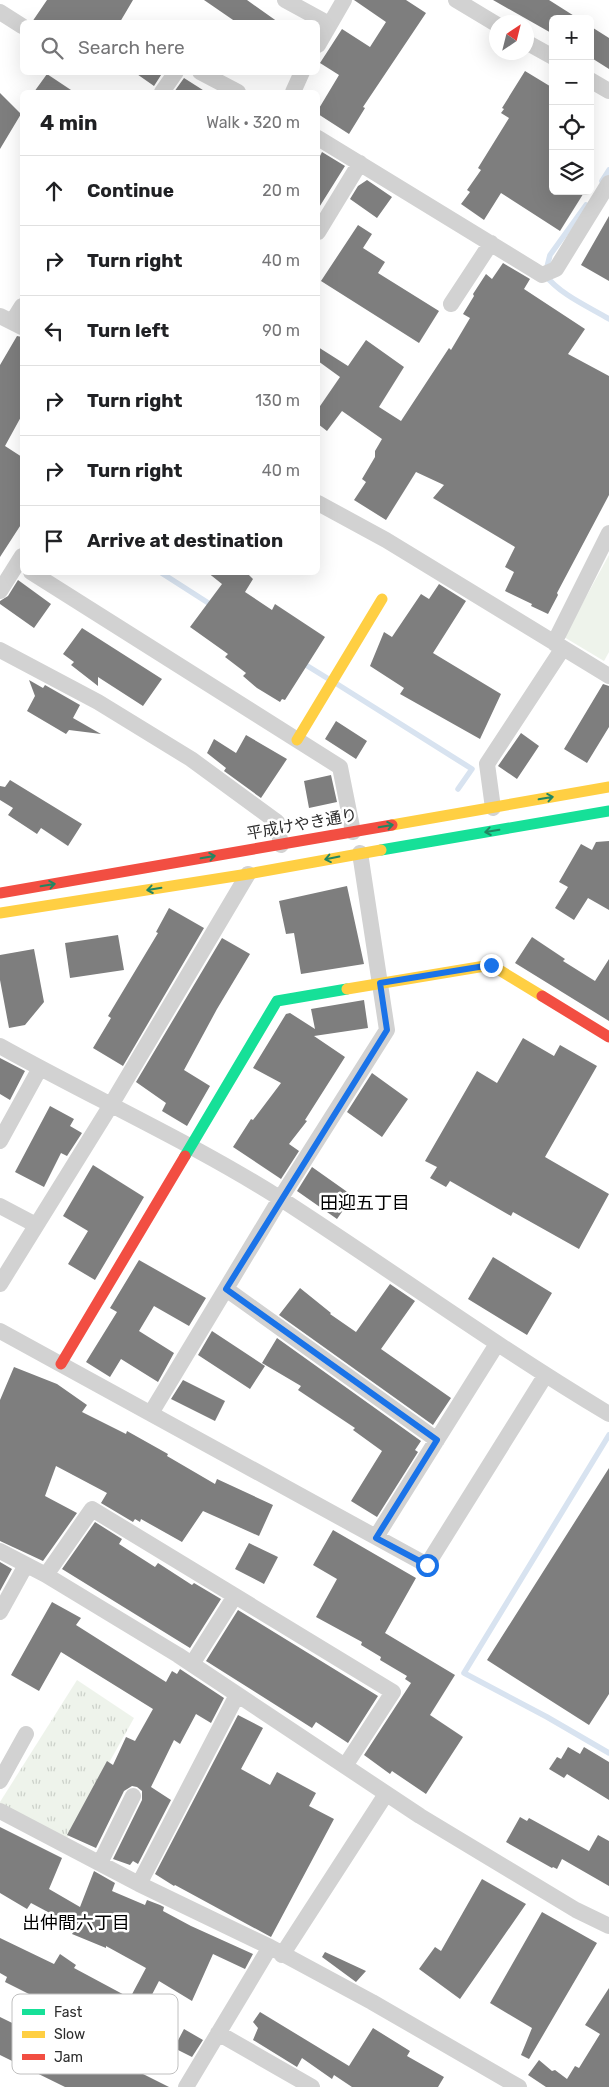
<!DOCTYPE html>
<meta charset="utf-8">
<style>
:root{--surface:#fff;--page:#f6f6f6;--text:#202124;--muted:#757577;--line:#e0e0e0}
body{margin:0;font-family:Rubik,"Noto Sans JP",sans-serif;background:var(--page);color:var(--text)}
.controls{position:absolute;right:15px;top:15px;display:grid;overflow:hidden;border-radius:8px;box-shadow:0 5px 20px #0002}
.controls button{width:45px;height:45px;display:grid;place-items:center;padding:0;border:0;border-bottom:1px solid var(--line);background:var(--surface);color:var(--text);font:25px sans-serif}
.compass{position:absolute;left:489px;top:15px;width:45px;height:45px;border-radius:50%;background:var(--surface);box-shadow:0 5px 20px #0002;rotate:35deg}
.stop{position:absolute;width:15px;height:15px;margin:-11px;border:4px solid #1a73e8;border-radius:50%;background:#fff}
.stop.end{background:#1a73e8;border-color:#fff;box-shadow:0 1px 5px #0008}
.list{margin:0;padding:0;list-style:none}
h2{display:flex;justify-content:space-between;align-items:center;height:65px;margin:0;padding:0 20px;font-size:21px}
h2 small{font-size:16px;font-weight:400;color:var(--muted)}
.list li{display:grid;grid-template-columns:32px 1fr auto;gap:15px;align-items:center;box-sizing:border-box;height:70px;padding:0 20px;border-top:1px solid var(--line)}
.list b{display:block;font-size:19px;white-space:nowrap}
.list em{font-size:16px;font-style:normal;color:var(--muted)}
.icon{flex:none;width:28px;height:28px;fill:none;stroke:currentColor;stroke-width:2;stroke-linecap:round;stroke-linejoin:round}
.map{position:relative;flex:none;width:609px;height:2087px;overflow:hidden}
.search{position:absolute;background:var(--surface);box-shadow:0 5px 20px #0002;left:20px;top:20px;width:300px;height:55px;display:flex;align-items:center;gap:12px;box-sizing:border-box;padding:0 18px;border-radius:8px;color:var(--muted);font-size:19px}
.panel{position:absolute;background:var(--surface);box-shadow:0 5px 20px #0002;left:20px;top:90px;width:300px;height:485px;border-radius:8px}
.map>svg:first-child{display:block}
.grass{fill:url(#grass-tufts)}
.park{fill:#eef3eb}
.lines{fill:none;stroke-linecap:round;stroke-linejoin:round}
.stream{stroke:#d8e3f0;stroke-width:5.5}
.building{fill:#7e7e7e}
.street{stroke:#d2d2d2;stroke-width:16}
.fast{stroke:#16e098;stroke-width:11}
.slow{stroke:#ffcf43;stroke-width:11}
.jam{stroke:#f24e42;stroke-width:11}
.oneway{stroke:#228662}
.route{stroke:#1a73e8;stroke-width:6}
.labels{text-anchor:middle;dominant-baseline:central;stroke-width:5;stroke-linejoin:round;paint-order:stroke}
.street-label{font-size:16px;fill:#2d2d2d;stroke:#fff}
.neighbourhood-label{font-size:18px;fill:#000;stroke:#fff}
.key{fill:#fff;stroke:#c0c0c0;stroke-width:1}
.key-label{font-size:14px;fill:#2d2d2d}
</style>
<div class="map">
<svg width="609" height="2087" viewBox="0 0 609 2087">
<defs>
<pattern id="grass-tufts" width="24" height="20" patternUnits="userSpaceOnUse" patternTransform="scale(1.25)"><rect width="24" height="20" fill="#eef3eb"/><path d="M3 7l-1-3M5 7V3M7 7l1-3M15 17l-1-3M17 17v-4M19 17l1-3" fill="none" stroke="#ccd1ca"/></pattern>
</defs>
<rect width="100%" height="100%" fill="#fff"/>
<!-- grass -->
<path class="grass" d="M77 1680 134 1718 66 1840 0 1805V1802Z"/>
<!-- park -->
<path class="park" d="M609 555V652L604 661 564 637Z"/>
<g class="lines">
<!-- stream -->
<path class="stream" d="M602 181 609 170
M586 205 550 255 545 275C561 295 587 306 609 319
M160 572 213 606
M301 662 327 678
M337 684 472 769 458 789
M609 1435 464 1673 547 1717 609 1753"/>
</g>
<!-- building -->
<path class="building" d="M47 0H133L120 22H32Z
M204 0H247L278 22H236Z
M354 0H406L426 13 363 107 365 108 349 134 318 114V110L339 75 320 63 342 29 370 47 386 22Z
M493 0H549L579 19H553V34Z
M590 26 609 38V69L590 57Z
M525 71 553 88 552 191H585L560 231 501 193 484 220 461 204 470 192 467 190 481 170 478 168 509 118 501 113 504 109 502 108Z
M134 72H163L154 86Z
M47 74 74 92H34Z
M184 78 206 92H174Z
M0 93 21 114 0 149Z
M322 152 345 166 318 209V160Z
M367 180 392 197 377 218 350 199 358 186Z
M609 216V281L581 265Z
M358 225 372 234 363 248 385 262 378 273 439 311 419 343 321 281Z
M503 263 530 279 524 289 585 329 568 354 609 376V495L557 593 558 595 548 614 531 606 532 604 505 591 514 572 505 567 515 547 433 498 444 485 416 472 386 520 354 500 366 482 362 479 375 457V451L382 439 342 411 327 431 318 424V409L340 377 318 361V347L348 366 366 340 404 367 379 407 401 421 449 348 451 350 470 318 463 314 474 296 473 294 486 274 492 279Z
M17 336 22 337V415L5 446 22 457V523L0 557V365Z
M207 572H246L253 579 245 592 272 610 275 604 325 637 285 700 282 699 280 702 257 688 243 676 246 673 225 657 228 654 190 627 222 584Z
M18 580 51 604 34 628 0 604V601L8 596Z
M439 584 466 601 433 653 501 694 480 739 400 694 404 688 370 666 384 632 392 637 421 594 429 599Z
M82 628 162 679 143 706 98 677V686L71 665 74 662 63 654Z
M29 680 43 688 45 685 80 705 73 718 101 734 69 730 66 734 27 711 35 696Z
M603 684 609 686V727L587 763 564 749Z
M336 721 367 741 356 759 325 739Z
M521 733 539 746 517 779 498 766Z
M246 735 287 759 261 798 224 771 226 768 207 753 214 739 236 753Z
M331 775 337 802 309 808 304 781Z
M10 780 82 824 68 846 41 828 37 834 8 815 13 808 0 800V786L5 787Z
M609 841V910L588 898 574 920 555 908 568 887 559 882 581 844 592 850 596 842Z
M347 886 364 964 301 974 294 933 286 934 279 901Z
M169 908 204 928 123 1066 93 1048 111 1018 108 1016 158 933 156 932Z
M118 935 124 970 70 978 65 943Z
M532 937 565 959 563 961 595 981 609 959V1021L515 963Z
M222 938 250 954 217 1009 184 1070 210 1086 187 1126 162 1111 166 1103 136 1082Z
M34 949 44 1002 25 1025 9 1028 0 980V955Z
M364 1000 368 1028 314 1036 345 1057 305 1120 307 1121 289 1144 299 1151 281 1179 233 1147 251 1119 253 1120 281 1083 253 1068 286 1014 290 1013 315 1029 311 1009Z
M523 1038 554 1056 560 1045 597 1066 545 1157 609 1194 579 1249 513 1212 511 1216 450 1181 446 1187 430 1178 437 1167 425 1161 477 1071 497 1083Z
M0 1058 25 1071 10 1100 0 1094Z
M372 1073 408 1099 382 1137 347 1112Z
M50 1106 74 1119 70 1126 82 1133 67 1156 61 1153 44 1187 15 1172Z
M93 1165 144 1197 95 1280 68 1264 88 1231 63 1216Z
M312 1167 353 1196 337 1219 297 1191Z
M493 1257 552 1293 527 1335 468 1299Z
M139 1260 206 1298 189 1326 154 1306 139 1331 174 1353 158 1382 121 1359 110 1377 86 1362 117 1312 110 1308Z
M390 1284 415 1301 381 1349 451 1398 433 1425 279 1315 300 1288 331 1313 330 1314 356 1332Z
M212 1331 265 1366 250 1389 198 1355Z
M277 1338 421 1441 415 1450 418 1452 377 1517 351 1501 382 1451 353 1430 355 1428 298 1390 301 1386 262 1363Z
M14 1367 57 1384 87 1405 82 1412 126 1434 127 1431 168 1454 167 1456 215 1484 217 1479 273 1505 259 1536 203 1511 182 1542 141 1519 140 1522 135 1519 133 1522 101 1503 107 1493 56 1466 45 1496 77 1513 43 1561 0 1541V1400Z
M183 1380 225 1401 215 1421 171 1399Z
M609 1468V1694L589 1725 487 1660Z
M95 1522 122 1539 119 1544 155 1567 158 1563 192 1585 194 1583 221 1599 190 1648 62 1569Z
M333 1530 416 1578 385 1633 455 1675 430 1715 463 1737 426 1794 392 1771 390 1774 364 1755 411 1683 405 1679 407 1676 380 1660 381 1657 361 1645 362 1642 316 1617 337 1579 313 1565Z
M249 1543 278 1557 264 1584 235 1569Z
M0 1562 12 1569 0 1591Z
M52 1602 81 1618 76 1625 166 1682 172 1671 177 1674 180 1669 224 1698 211 1723 196 1714 180 1744 174 1740 151 1787 171 1800 138 1864 133 1861 130 1865 113 1859 142 1800V1791L137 1787 132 1786 124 1791 96 1848 67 1835 107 1761 113 1765 126 1737 135 1741 153 1709 61 1652 39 1691 11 1675Z
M238 1610 378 1696 348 1743 316 1722 312 1728 206 1661Z
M238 1715 263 1728 241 1769 270 1785 277 1772 316 1793 309 1806 334 1819 271 1937 175 1885 174 1886 155 1874Z
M568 1747 580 1754 584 1747 609 1762V1800L567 1774 564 1778 549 1769 557 1757 561 1759Z
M520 1817 527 1821 529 1818 589 1851 598 1835 609 1841V1886L562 1859 557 1869 553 1867 552 1868 506 1842Z
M0 1827 62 1858 49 1889 80 1907 94 1871 115 1883 112 1891 145 1905 147 1900 160 1905 164 1907 163 1911 191 1926 253 1954 245 1969 213 1954 192 2001 159 1981 142 2014 146 2019 125 2065 169 2087H65L0 2055V2017L51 2042 67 2013 5 1982 7 1977 0 1973V1938L54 1964 60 1954 76 1965 74 1968 130 1998 146 1968 106 1946V1948L72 1934 74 1931 59 1922 61 1919 31 1903 27 1909 0 1893Z
M482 1879 526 1904 460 1999 419 1969 435 1947 441 1951Z
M542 1912 597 1943 529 2059 521 2055 532 2028 490 2003Z
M325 1952 366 1971 356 1982 322 1957Z
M609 1988V2087H546L528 2075 539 2060 552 2071 555 2070 567 2079 575 2066 579 2068 600 2034 585 2025Z
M260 2012 349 2066 373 2028 410 2051 407 2056 444 2077 438 2087H352L334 2075 332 2079 302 2058 297 2067 253 2040 258 2028 253 2022Z
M184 2029 203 2040 192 2057 174 2048Z"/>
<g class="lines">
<!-- street -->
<path class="street" d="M285 0 329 24
M456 0 496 24
M0 12 22 26
M526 42 553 57
M318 45 344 0
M200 72 238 92
M590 80 609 91
M162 92 176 72
M293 92 302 72
M318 138 542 275 556 269 609 183
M318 232 360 163
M451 304 491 243
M0 316 22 327
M12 322 22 306
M318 503 386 540 609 676
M31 572 340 767 353 832
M0 591 22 556
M554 643 609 533
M0 650 98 702 191 759 277 822 281 845
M493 808 487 764 563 648
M0 1046C93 1098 191 1142 281 1199 391 1270 497 1347 609 1414
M0 1141 40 1068
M0 1206 36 1225
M0 1284 111 1105 248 874
M226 1289 437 1440
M0 1331 427 1565 545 1376
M151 1413 280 1199 387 1030 360 853
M376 1537 497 1344
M0 1551 46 1575 178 1655 420 1816 576 1910 609 1926
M46 1575 92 1509 393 1692 345 1766
M0 1612 26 1565
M192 1664 235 1596
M0 1781 26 1734
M0 1811 139 1884 270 1947 372 2002 519 2087
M100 1863 133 1796
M139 1884 237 1695
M282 1955 386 1794
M218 2033 312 2087
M186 2087 270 1947"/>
<!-- fast -->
<path class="fast" d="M381 850 609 811
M185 1156 277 1001 347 989"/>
<!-- slow -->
<path class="slow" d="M297 740 382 599
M392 825 609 787
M0 913 248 874 381 850
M347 989 491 965 542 996"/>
<!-- jam -->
<path class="jam" d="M0 893 392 825
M542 996 609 1037
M61 1364 185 1156"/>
</g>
<!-- one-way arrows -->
<defs><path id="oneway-shaft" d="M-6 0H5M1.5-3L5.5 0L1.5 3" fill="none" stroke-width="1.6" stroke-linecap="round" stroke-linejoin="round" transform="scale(1.25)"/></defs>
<g class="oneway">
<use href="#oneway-shaft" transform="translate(546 798) rotate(-10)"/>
<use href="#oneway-shaft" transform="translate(386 826) rotate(-10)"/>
<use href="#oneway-shaft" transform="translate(492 831) rotate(171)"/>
<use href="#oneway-shaft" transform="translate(208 857) rotate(-10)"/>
<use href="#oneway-shaft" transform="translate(332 858) rotate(169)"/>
<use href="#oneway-shaft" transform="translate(48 885) rotate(-10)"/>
<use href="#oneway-shaft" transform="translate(154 889) rotate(171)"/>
</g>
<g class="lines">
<!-- route -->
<path class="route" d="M427 1565 376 1538 437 1440 226 1289 387 1030 380 983 491 965"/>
</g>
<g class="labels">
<!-- street labels -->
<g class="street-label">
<text transform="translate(302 824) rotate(-10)">平成けやき通り</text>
</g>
<!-- neighbourhood labels -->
<g class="neighbourhood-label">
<text x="365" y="1203">田迎五丁目</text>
<text x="76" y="1923">出仲間六丁目</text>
</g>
</g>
<!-- legend -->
<rect x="12" y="1994" width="166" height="80" rx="8" class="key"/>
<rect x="22" y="2009" width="23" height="6" fill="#16e098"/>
<rect x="22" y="2031" width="23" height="7" fill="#ffcf43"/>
<rect x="22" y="2054" width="23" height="6" fill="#f24e42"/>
<g class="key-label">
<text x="54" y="2017">Fast</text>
<text x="54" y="2039">Slow</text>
<text x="54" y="2062">Jam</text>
</g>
</svg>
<div class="controls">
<button>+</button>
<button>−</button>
<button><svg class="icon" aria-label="locate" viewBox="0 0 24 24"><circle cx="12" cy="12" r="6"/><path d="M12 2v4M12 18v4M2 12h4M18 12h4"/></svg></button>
<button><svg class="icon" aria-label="layers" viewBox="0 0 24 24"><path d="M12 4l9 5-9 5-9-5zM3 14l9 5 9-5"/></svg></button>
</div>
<svg class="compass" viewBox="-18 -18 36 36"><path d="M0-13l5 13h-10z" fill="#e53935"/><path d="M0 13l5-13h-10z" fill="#757577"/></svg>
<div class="stop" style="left:427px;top:1565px"></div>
<div class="stop end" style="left:491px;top:965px"></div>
<div class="search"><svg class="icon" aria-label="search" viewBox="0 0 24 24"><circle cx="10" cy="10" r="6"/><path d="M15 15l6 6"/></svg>Search here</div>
<section class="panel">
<h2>4 min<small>Walk · 320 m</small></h2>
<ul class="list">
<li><svg class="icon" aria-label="ahead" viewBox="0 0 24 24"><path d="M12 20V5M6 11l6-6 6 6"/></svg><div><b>Continue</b></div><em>20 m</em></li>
<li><svg class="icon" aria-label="right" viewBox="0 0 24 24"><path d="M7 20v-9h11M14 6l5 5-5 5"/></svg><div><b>Turn right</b></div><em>40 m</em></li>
<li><svg class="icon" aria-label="left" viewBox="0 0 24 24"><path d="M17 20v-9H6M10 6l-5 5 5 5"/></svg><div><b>Turn left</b></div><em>90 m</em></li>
<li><svg class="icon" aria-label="right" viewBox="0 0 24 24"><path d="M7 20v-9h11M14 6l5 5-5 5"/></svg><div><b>Turn right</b></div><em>130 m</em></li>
<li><svg class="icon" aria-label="right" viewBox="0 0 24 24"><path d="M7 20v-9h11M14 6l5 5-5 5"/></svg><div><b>Turn right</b></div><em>40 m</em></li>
<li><svg class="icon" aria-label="arrive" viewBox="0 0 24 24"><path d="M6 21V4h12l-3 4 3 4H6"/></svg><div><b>Arrive at destination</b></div></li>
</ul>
</section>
</div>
